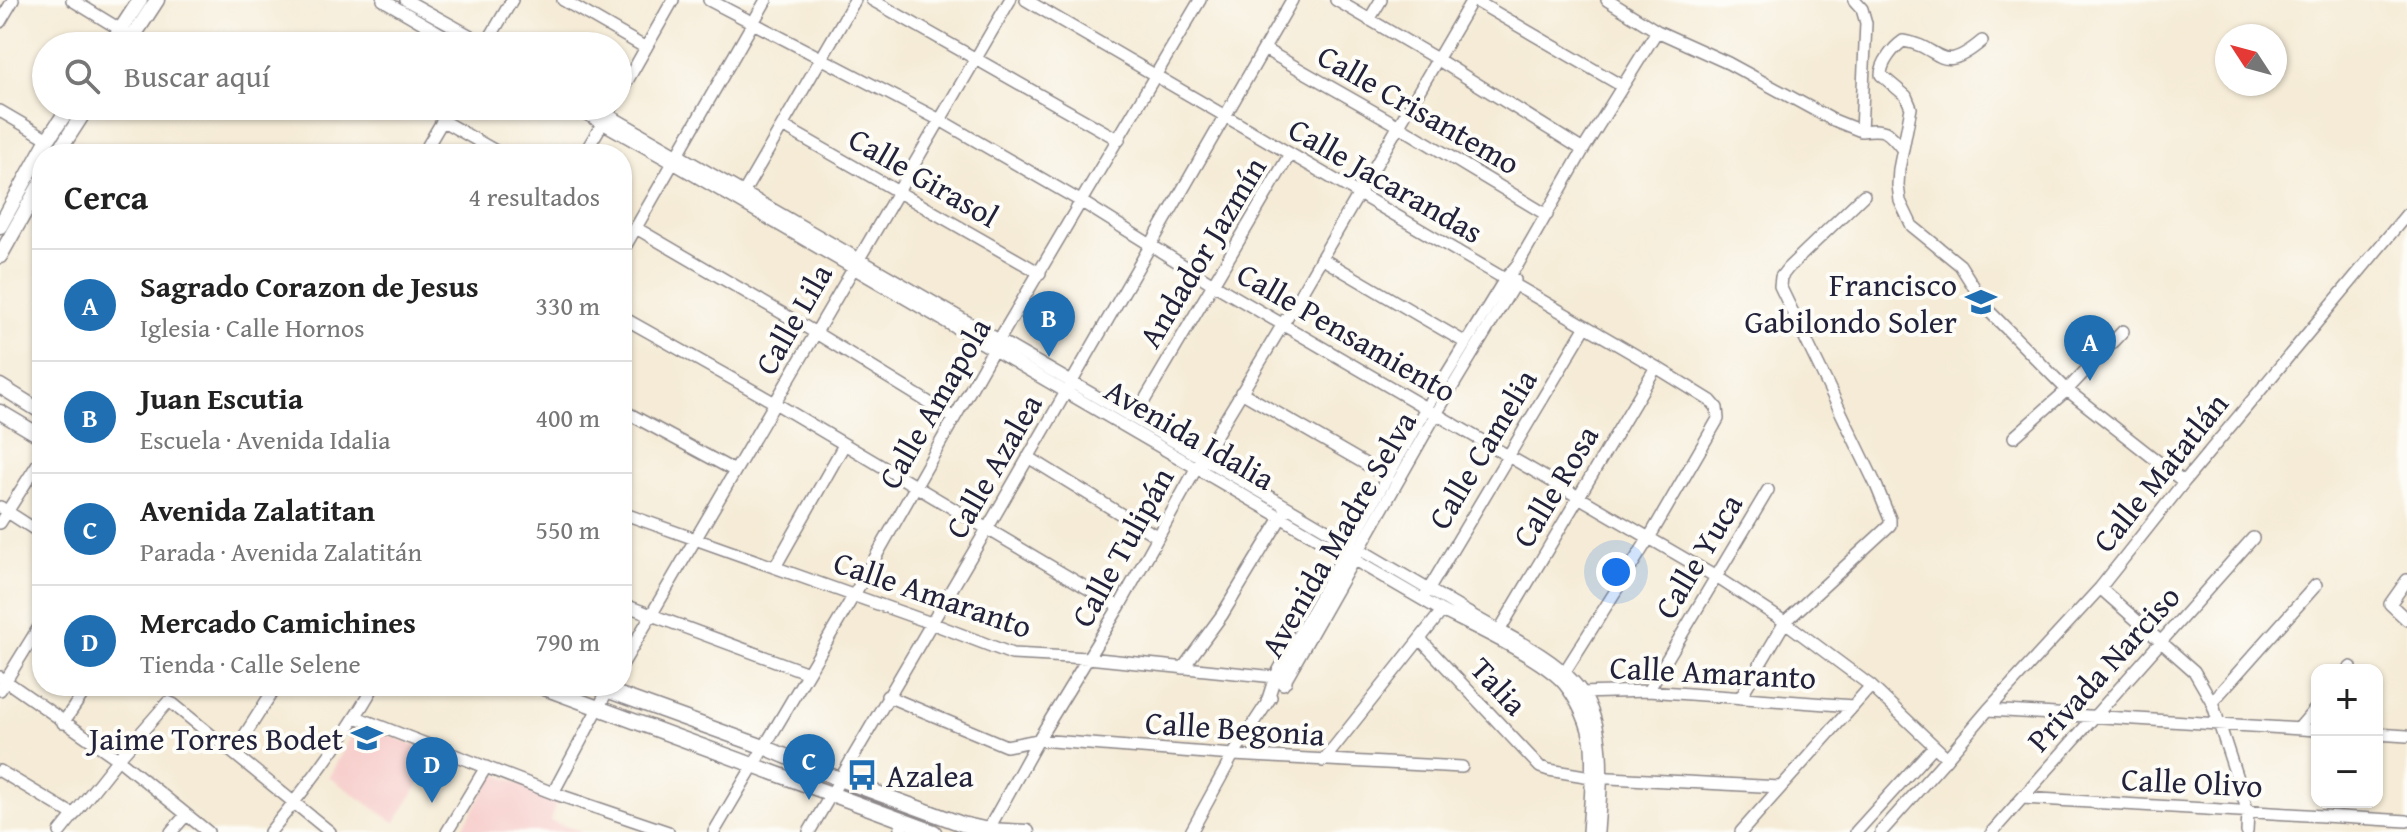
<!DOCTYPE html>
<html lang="es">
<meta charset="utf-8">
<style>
:root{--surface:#fff;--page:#f6f6f6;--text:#222;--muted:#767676;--line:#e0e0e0;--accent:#1f6fb2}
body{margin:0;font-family:"Gentium Book Plus",serif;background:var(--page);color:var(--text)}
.controls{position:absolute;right:24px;bottom:24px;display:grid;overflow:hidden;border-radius:16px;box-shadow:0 2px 6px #0004}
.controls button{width:72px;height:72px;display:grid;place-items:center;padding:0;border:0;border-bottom:2px solid var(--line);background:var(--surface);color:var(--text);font:40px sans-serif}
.compass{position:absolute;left:2215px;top:24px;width:72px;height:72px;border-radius:50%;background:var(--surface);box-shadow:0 2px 6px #0004;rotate:306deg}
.you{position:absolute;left:1616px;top:572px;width:28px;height:28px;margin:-20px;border:6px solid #fff;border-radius:50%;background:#1a73e8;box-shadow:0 0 0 12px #1a73e833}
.badge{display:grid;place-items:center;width:52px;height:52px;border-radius:50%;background:var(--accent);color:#fff;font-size:26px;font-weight:700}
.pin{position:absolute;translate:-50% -66px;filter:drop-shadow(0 2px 4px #0008)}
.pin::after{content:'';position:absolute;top:42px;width:28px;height:24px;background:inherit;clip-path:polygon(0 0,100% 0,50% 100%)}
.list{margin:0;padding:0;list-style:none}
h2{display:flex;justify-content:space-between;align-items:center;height:104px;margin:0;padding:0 32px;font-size:34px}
h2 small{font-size:26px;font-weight:400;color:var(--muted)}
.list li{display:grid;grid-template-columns:52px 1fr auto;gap:24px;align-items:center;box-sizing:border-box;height:112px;padding:0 32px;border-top:2px solid var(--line)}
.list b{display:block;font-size:30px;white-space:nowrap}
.list p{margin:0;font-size:26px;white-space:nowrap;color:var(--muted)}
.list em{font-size:26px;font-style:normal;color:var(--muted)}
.icon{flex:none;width:44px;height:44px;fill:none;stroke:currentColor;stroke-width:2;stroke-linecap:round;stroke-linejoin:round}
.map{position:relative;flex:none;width:2407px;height:832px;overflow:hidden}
.search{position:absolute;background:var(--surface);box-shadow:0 2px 6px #0004;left:32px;top:32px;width:600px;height:88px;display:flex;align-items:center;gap:20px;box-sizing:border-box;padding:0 28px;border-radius:44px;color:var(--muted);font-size:30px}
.panel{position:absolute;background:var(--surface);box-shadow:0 2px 6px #0004;left:32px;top:144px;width:600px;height:552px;border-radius:32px}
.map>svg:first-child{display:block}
.built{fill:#f7d0ce}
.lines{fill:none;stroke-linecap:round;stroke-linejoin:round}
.minor-casing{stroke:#8c8688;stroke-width:14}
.tertiary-casing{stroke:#8c8688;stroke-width:17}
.minor{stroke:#fff;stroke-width:11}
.tertiary{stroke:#fff;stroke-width:14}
.labels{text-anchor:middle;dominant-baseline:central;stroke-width:8;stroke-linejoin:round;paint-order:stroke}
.street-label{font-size:32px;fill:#22223b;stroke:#fdfcf7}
.poi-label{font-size:32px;fill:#22223b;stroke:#fdfcf7;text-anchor:end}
</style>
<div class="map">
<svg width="2407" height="832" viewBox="0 0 2407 832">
<rect width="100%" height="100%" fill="#fdfcf7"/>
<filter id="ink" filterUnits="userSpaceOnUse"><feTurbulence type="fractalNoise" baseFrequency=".0125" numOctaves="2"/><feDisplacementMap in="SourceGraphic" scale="16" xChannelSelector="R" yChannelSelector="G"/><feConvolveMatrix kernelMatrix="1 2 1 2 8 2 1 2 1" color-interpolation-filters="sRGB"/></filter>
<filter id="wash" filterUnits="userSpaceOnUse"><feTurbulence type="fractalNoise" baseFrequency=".006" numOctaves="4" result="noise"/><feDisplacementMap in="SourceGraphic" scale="32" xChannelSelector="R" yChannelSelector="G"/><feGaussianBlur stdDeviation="1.8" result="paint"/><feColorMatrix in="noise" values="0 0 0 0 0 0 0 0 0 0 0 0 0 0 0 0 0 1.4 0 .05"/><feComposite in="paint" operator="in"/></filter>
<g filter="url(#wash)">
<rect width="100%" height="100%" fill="#f5ebd6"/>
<!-- built -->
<path class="built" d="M358 723 437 754 395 823 329 777Z
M495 774 558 798 550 821 583 832H460Z"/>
</g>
<g filter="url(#ink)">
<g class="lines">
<defs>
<path id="minor" d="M72 0 126 33
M383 0 462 46
M406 0 489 46
M563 0 646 48
M709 0 940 120 1082 202 1213 284 1716 577 1785 622 1871 686 1947 758 1988 710 2100 588 2184 482 2407 214
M872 0 1119 140
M1026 0 1656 367 1711 401 1717 408 1718 419 1649 538 1562 676
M1336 0 1437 59 1583 150
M1474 0 1622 86
M1607 0 1657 31 1728 63 1831 119 1861 131 1866 23 1862 9 1854 0
M1369 20 1381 0
M0 22 13 0
M1982 41C1938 78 1942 46 1903 41 1893 48 1881 63 1881 75L1906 96 1911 108 1899 169 1898 185 1900 201 1912 226 1960 265 1989 311 2067 390 2184 482
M485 46 512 0
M1264 49 1399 126 1547 215
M618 97 673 0
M572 106 673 163 1442 611C1475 628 1541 658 1564 684 1577 700 1589 725 1591 746 1593 774 1590 803 1588 832
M593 106C830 242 1066 379 1303 516 1361 550 1419 584 1477 618 1509 637 1549 654 1574 682 1611 722 1601 783 1598 832
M0 111 48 139
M443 121 501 154
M783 126 1040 273
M1861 131C1886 128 1887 130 1903 150
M423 154 451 106
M584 154 613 106
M741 197 855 0
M636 228 816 333 954 418
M622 252 766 0
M1321 258 1466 343
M622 317 775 403 1119 607
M1241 392 1388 477
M622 410 735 471
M1134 418 1290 154
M2014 437 2067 390 2123 331
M1028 457 1158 537
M0 507 42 534
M622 513 931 623 1012 654 1088 658 1275 677 1286 681
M0 523 42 457
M775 567 844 445
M2407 580 2390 604 2407 620
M2100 588 2194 671 2212 702 2248 812 2247 832
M1426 594 1586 326
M622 604 808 673
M1499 631 1656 367
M1420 639 1540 767 1549 770 1591 777 1780 787
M622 665 1010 0
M1183 668 1222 615 1285 511
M2348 670 2351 667
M0 677 118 759 208 832
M1283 684 1436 414 1514 285 1515 280
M0 690 39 627
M1648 691 1768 490
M1579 693 1648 691 1853 706
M887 696 1006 746 1038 740 1233 755 1462 767
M1740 698 1785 622 1890 525V519L1876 485 1780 286 1781 277 1788 268 1864 195
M1267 702 1275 677 1426 408 1505 279 1518 264 1583 150 1657 31
M2212 702 2316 585
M1988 710 2317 730
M356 717 553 793 668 832
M63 723 88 686
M2299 728 2317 707
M2377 734 2407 736
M234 752 276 686
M1323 761 1442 611
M0 771 74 815
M553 793 610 686
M2022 798 2407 821
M988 830 1038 740 1119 607 1202 458 1283 324 1472 0
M60 832 118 759 168 702 173 704 330 832
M171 832 186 815
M270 832C308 786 344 738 374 686
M447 832 486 767
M714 832 854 595 993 350 1200 0
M809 832 987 529 1292 0
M899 832 905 821
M1191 832 1233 755 1271 697
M1741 832 1871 686
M1856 832 1934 746
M1881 832 1947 758
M1992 832 2253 538"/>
<path id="tertiary" d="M110 46 140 0
M127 46 157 0
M57 154 88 106
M0 226 48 139 70 106
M0 256 42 181
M0 386 42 412
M0 412 42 437
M539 686 934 832
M595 686 764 747 839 779 962 824 988 830 1027 832"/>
</defs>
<!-- minor casing -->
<use href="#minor" class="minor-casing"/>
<!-- tertiary casing -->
<use href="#tertiary" class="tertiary-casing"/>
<!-- minor -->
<use href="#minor" class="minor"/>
<!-- tertiary -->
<use href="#tertiary" class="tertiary"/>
</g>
</g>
<!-- icons -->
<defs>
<symbol id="school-bare" viewBox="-9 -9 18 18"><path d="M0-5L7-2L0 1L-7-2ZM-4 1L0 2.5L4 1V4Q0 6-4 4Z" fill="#1f6fb2" stroke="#fdfcf7" stroke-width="2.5" paint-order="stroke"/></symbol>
<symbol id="bus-bare" viewBox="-9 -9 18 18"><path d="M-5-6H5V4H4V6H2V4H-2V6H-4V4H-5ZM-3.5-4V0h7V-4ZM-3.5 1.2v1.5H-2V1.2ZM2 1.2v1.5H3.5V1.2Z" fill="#1f6fb2" stroke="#fdfcf7" stroke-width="2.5" paint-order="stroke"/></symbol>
</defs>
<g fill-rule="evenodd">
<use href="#school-bare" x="1959" y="280" width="44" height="44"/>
<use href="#school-bare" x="345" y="716" width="44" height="44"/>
<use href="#bus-bare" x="840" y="753" width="44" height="44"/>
</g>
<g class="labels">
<!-- street labels -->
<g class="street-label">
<text transform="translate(1419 109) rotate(30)">Calle Crisantemo</text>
<text transform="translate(924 177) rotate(30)">Calle Girasol</text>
<text transform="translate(1386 180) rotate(30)">Calle Jacarandas</text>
<text transform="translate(1202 252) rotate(-59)">Andador Jazmín</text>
<text transform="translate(793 319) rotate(-60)">Calle Lila</text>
<text transform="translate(1347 332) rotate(30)">Calle Pensamiento</text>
<text transform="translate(934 403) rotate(-60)">Calle Amapola</text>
<text transform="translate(1190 434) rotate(30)">Avenida Idalia</text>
<text transform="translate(1482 449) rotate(-59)">Calle Camelia</text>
<text transform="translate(993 466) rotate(-60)">Calle Azalea</text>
<text transform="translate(2160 472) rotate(-51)">Calle Matatlán</text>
<text transform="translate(1555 486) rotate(-59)">Calle Rosa</text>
<text transform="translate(1338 534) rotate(-60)">Avenida Madre Selva</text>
<text transform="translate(1122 547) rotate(-61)">Calle Tulipán</text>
<text transform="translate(1698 556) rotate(-59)">Calle Yuca</text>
<text transform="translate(933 594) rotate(19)">Calle Amaranto</text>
<text transform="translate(2103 668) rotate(-48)">Privada Narciso</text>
<text transform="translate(1713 672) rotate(3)">Calle Amaranto</text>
<text transform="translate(1499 686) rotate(47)">Talia</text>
<text transform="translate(1235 728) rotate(4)">Calle Begonia</text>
<text transform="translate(2192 782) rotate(3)">Calle Olivo</text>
</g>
<!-- poi labels -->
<g class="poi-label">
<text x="1957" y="284">Francisco<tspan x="1957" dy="37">Gabilondo Soler</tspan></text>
<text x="343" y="738">Jaime Torres Bodet</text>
<text x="886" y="775" text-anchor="start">Azalea</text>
</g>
</g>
</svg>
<div class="controls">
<button>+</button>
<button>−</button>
</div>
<svg class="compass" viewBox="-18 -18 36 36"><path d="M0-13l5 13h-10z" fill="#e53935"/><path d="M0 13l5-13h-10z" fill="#767676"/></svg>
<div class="you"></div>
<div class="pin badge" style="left:2090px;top:381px">A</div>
<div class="pin badge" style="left:1049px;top:357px">B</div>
<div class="pin badge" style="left:809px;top:800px">C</div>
<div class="pin badge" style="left:432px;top:803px">D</div>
<div class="search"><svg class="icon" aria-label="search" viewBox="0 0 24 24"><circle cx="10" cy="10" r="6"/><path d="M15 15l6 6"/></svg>Buscar aquí</div>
<section class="panel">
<h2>Cerca<small>4 resultados</small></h2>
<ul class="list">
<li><span class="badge">A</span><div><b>Sagrado Corazon de Jesus</b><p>Iglesia · Calle Hornos</p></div><em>330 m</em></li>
<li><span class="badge">B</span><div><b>Juan Escutia</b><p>Escuela · Avenida Idalia</p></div><em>400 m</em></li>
<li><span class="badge">C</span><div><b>Avenida Zalatitan</b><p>Parada · Avenida Zalatitán</p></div><em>550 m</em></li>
<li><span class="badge">D</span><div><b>Mercado Camichines</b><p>Tienda · Calle Selene</p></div><em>790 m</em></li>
</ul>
</section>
</div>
